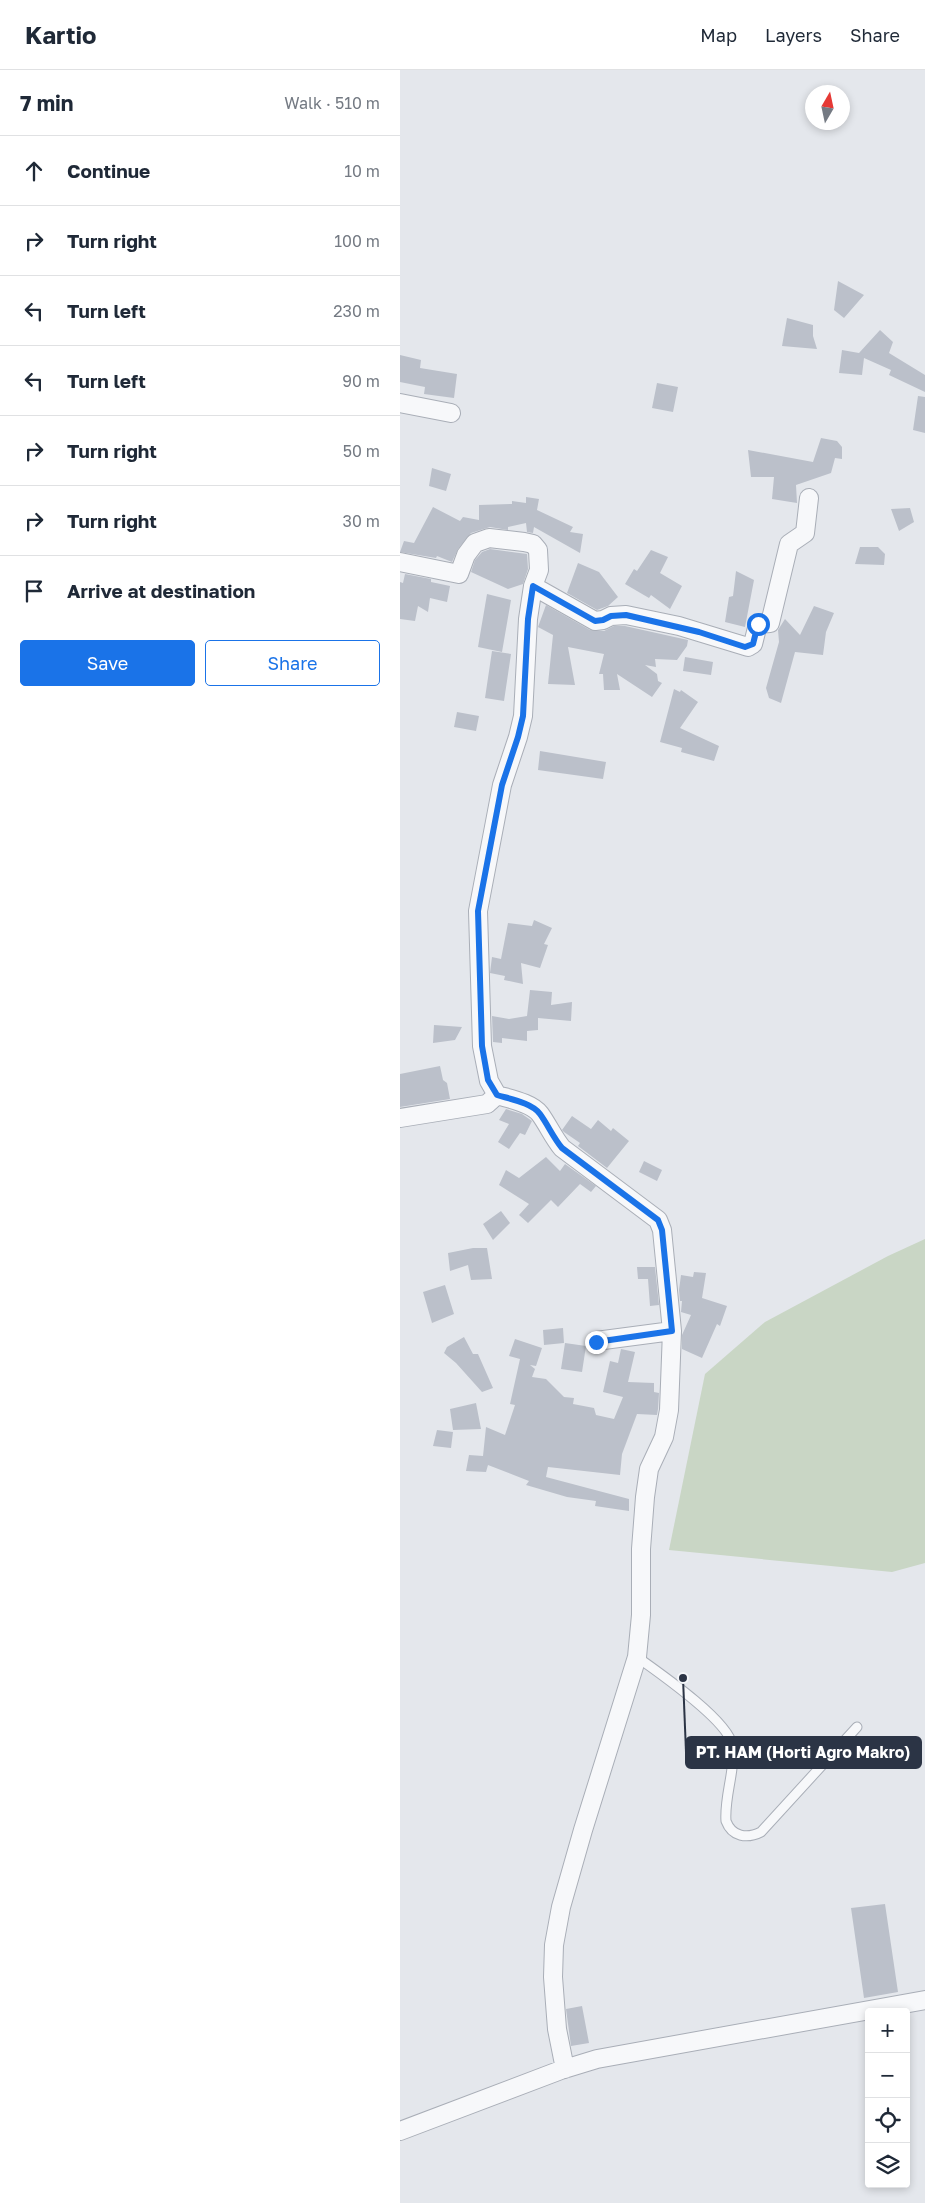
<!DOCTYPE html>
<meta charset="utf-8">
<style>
:root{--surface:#fff;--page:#f6f6f7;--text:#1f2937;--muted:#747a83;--line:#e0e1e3;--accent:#1a73e8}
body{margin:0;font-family:"Golos Text",sans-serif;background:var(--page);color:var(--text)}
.controls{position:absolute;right:15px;bottom:15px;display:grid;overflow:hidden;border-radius:5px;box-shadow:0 2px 8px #0003}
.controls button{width:45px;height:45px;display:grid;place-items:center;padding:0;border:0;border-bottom:1px solid var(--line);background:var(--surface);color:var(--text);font:25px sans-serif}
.compass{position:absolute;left:405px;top:15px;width:45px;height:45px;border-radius:50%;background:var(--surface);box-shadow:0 2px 8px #0003;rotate:9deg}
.stop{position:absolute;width:15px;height:15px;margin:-11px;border:4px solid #1a73e8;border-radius:50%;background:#fff}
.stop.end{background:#1a73e8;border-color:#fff;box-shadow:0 1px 5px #0008}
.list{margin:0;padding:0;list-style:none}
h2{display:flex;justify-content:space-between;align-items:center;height:65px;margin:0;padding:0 20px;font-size:21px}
h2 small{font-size:16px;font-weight:400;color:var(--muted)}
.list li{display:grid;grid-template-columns:32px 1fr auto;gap:15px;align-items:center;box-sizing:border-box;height:70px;padding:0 20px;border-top:1px solid var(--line)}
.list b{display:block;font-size:19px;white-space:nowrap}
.list em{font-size:16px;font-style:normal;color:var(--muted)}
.actions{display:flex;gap:10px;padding:15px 20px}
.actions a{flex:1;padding:11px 0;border:1px solid var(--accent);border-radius:5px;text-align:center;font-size:18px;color:var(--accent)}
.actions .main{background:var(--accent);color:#fff}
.icon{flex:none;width:28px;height:28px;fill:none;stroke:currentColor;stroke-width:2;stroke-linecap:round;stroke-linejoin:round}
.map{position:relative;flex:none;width:525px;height:2133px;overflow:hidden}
header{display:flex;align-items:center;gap:30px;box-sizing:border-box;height:70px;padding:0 25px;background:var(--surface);border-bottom:1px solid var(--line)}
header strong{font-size:24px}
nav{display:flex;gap:28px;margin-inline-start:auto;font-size:18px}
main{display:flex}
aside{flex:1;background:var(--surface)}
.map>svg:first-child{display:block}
.green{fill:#c9d6c5}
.building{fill:#bbc0ca}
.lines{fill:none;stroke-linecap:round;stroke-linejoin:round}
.lane-casing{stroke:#a9aeb7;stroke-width:11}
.street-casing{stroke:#a9aeb7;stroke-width:20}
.lane{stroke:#f7f8fa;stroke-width:9}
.street{stroke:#f7f8fa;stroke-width:18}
.route{stroke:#1a73e8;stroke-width:6}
.leader{fill:none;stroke:#2b3445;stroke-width:2}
.callout-dot{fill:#2b3445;stroke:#f4f6f9;stroke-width:2}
.callout{fill:#2b3445;stroke:#2b3445;stroke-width:2}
.callout-label{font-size:16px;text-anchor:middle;font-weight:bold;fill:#fff}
</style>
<header>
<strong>Kartio</strong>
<nav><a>Map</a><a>Layers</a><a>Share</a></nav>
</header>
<main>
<aside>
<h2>7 min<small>Walk · 510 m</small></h2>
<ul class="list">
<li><svg class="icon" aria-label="ahead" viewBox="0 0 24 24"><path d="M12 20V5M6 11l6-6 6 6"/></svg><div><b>Continue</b></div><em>10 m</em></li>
<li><svg class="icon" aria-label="right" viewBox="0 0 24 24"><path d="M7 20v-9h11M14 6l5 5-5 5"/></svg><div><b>Turn right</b></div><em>100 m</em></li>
<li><svg class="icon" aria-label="left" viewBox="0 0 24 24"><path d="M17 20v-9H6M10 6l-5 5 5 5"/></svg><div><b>Turn left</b></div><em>230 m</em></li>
<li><svg class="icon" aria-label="left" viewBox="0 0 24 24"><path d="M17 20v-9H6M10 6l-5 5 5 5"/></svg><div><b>Turn left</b></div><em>90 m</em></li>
<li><svg class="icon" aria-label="right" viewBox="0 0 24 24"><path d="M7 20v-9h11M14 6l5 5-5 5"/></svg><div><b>Turn right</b></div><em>50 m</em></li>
<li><svg class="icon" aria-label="right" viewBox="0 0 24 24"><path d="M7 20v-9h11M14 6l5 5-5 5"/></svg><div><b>Turn right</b></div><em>30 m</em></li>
<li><svg class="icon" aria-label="arrive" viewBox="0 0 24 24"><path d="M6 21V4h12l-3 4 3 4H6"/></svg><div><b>Arrive at destination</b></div></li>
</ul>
<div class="actions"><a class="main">Save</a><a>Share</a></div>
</aside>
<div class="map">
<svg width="525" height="2133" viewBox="0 0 525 2133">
<rect width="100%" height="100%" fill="#e4e7ec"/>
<!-- green -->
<path class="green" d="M525 1169V1493L492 1502 269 1480 305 1304 365 1252 488 1186Z"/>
<!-- building -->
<path class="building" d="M438 211 464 225 444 248 434 240Z
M387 248 413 255V266L417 279 382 276Z
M480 260 493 272 489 283 525 305V322L489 305 491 300 464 288 462 305 439 303 442 280 459 283Z
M0 285 21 290 20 298 57 304 54 328 24 324 25 317 0 312Z
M257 313 278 317 273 342 252 338Z
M518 326 525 327V363L513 360Z
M421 368 437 371 442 377V389L435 388 431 403 396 415 397 433 372 429 374 407H351L348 380 413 392Z
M32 398 51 404 46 421 29 416Z
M126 427 139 429 137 440 173 457 170 462 183 464 180 483 134 457 133 463 127 462 126 453 108 457V460L90 457 71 463 58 479 52 492 37 486 36 488 0 482 4 471 14 473 33 437 60 451 63 447 79 450V435L112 434V431L126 433Z
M510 438 514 452 499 461 491 439Z
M460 477H478L485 484 484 495 455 494Z
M90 479 127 484 128 499 123 514 108 519 71 502 75 490 82 482Z
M251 480 268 487 260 503 282 516 270 539 251 525 249 528 225 514 234 499 237 501Z
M178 493 199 502 218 527 208 536 197 540 167 523Z
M336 501 354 510 345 557 325 552 329 527 333 526Z
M5 504 31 509V512L50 516 47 532 30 528 28 542 18 536 15 551 0 549V512L3 513Z
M87 524 111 530 102 582 78 577Z
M146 535 190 560 204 561 214 556H225L288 570 287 576 277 590 255 589 256 597 245 595 257 604 258 611 262 613 252 627 217 604 220 620H204L203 604H199L204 584 168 577 175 615 148 614 153 565 138 557Z
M414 536 434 543 426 562 423 585 395 582 381 633 369 628 366 618 379 572 378 560 385 549 400 565Z
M92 581 111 584 104 631 85 628Z
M285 587 313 592 311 605 283 601Z
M274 619 280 622 281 620 298 632 280 658 319 676 314 691 281 682 282 678 260 672Z
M57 642 79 646 76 661 54 657Z
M140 681 206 692 203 709 138 700Z
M134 850 152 858 144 874 148 875 140 898 121 893 123 914 104 910 105 906 90 903 92 887 101 889 108 853 132 856Z
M130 920 152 922 151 935 172 932 171 951 138 948V960L127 961V971L102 968V973L93 972 92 946 109 949 127 946Z
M34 955 62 957 55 970 33 973Z
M40 996 43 1010 47 1013 50 1029 0 1037V1004Z
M106 1039 122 1044 132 1051 125 1065 120 1063 109 1079 98 1072 109 1054 99 1050Z
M172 1046 191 1059 198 1050 211 1061 213 1058 229 1071 207 1098 178 1076 180 1073 164 1062 162 1060Z
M146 1087 160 1101 165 1094 196 1116 191 1122 180 1114 158 1137 151 1130 128 1153 119 1145 129 1134 99 1115 106 1100 119 1108Z
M244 1091 262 1100 257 1111 239 1102Z
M101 1141 110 1153 93 1170 83 1154Z
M73 1178H87L92 1209 71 1210 68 1195 50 1201 48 1183Z
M237 1197H255L259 1235 250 1236 248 1209H238Z
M294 1202 306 1203 302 1228 327 1236 320 1256 317 1254 302 1288 282 1279V1265L291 1245 281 1242 282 1231H280L279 1220 281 1205 293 1207Z
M45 1215 54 1244 32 1253 23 1222Z
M163 1258 164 1273 144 1275 143 1260Z
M64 1267 73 1284H78L93 1318 82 1322 56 1293 44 1283 47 1277Z
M115 1269 142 1278 136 1296 130 1295 135 1299 132 1307 146 1309 164 1327 174 1328 173 1334 194 1338 196 1345 214 1349 223 1327 203 1322 210 1291 218 1293 221 1279 235 1282 228 1312 254 1313V1322L259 1323 258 1339 257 1345 237 1344 222 1384 220 1405 148 1397 146 1407 229 1429V1441L195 1436 196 1431 167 1427 126 1415 129 1411 88 1395 86 1402 66 1401 69 1385 83 1386 86 1357 105 1365 115 1335 110 1334 120 1289 109 1286Z
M165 1273 186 1276 182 1302 161 1299Z
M76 1333 81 1359 53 1360 50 1339Z
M37 1360 53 1362 51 1378 33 1376Z
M485 1834 498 1922 464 1928 451 1838Z
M182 1936 189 1973 171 1976 166 1939Z"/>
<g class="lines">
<defs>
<path id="lane" d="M237 1587C258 1602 329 1651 332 1675 336 1700 324 1726 326 1751 332 1767 347 1769 361 1762L457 1657"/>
<path id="street" d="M0 333 51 343
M0 492 59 504 66 485 75 473 89 468 124 472 133 474 138 480 139 500 133 516 128 549 123 646 118 667 102 715 78 841 82 976 89 1011 97 1025C110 1029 132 1033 140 1044 148 1055 153 1067 162 1078L258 1150 262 1160 272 1261 269 1340 264 1367 249 1399 245 1427 241 1479V1545L237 1587 183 1760 161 1837 154 1875 153 1907 157 1959 165 1999
M133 516 195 551 203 550 211 546 226 545 279 556 348 577 353 574 358 554 370 553 389 474 405 463 409 428
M0 1048 87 1034 97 1025
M196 1271 272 1261
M0 2061 161 2000 197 1989 525 1930"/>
</defs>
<!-- lane casing -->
<use href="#lane" class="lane-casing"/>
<!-- street casing -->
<use href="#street" class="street-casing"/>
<!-- lane -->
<use href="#lane" class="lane"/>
<!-- street -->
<use href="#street" class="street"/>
</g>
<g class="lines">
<!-- route -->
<path class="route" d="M196 1272 272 1261 262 1160 258 1150 162 1078C153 1067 148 1055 140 1044 132 1033 110 1029 97 1025L88 1010 82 976 78 841 102 715 118 667 123 646 128 549 133 516 195 551 203 550 211 546 226 545 299 562 345 577 353 574 358 554"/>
</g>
<!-- callouts -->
<path class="leader" d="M283 1608L286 1682"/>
<circle class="callout-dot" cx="283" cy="1608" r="5"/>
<rect class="callout" x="286" y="1667" width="235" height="31" rx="5"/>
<g class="callout-label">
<text x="403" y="1688">PT. HAM (Horti Agro Makro)</text>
</g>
</svg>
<div class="controls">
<button>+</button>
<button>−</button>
<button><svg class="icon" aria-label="locate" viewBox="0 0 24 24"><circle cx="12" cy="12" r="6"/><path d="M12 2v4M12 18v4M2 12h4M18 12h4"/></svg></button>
<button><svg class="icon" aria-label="layers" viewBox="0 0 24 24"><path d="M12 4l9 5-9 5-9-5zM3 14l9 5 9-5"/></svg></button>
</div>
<svg class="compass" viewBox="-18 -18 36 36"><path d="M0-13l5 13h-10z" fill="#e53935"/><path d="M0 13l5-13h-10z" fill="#747a83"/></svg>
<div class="stop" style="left:358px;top:554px"></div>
<div class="stop end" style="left:196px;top:1272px"></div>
</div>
</main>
